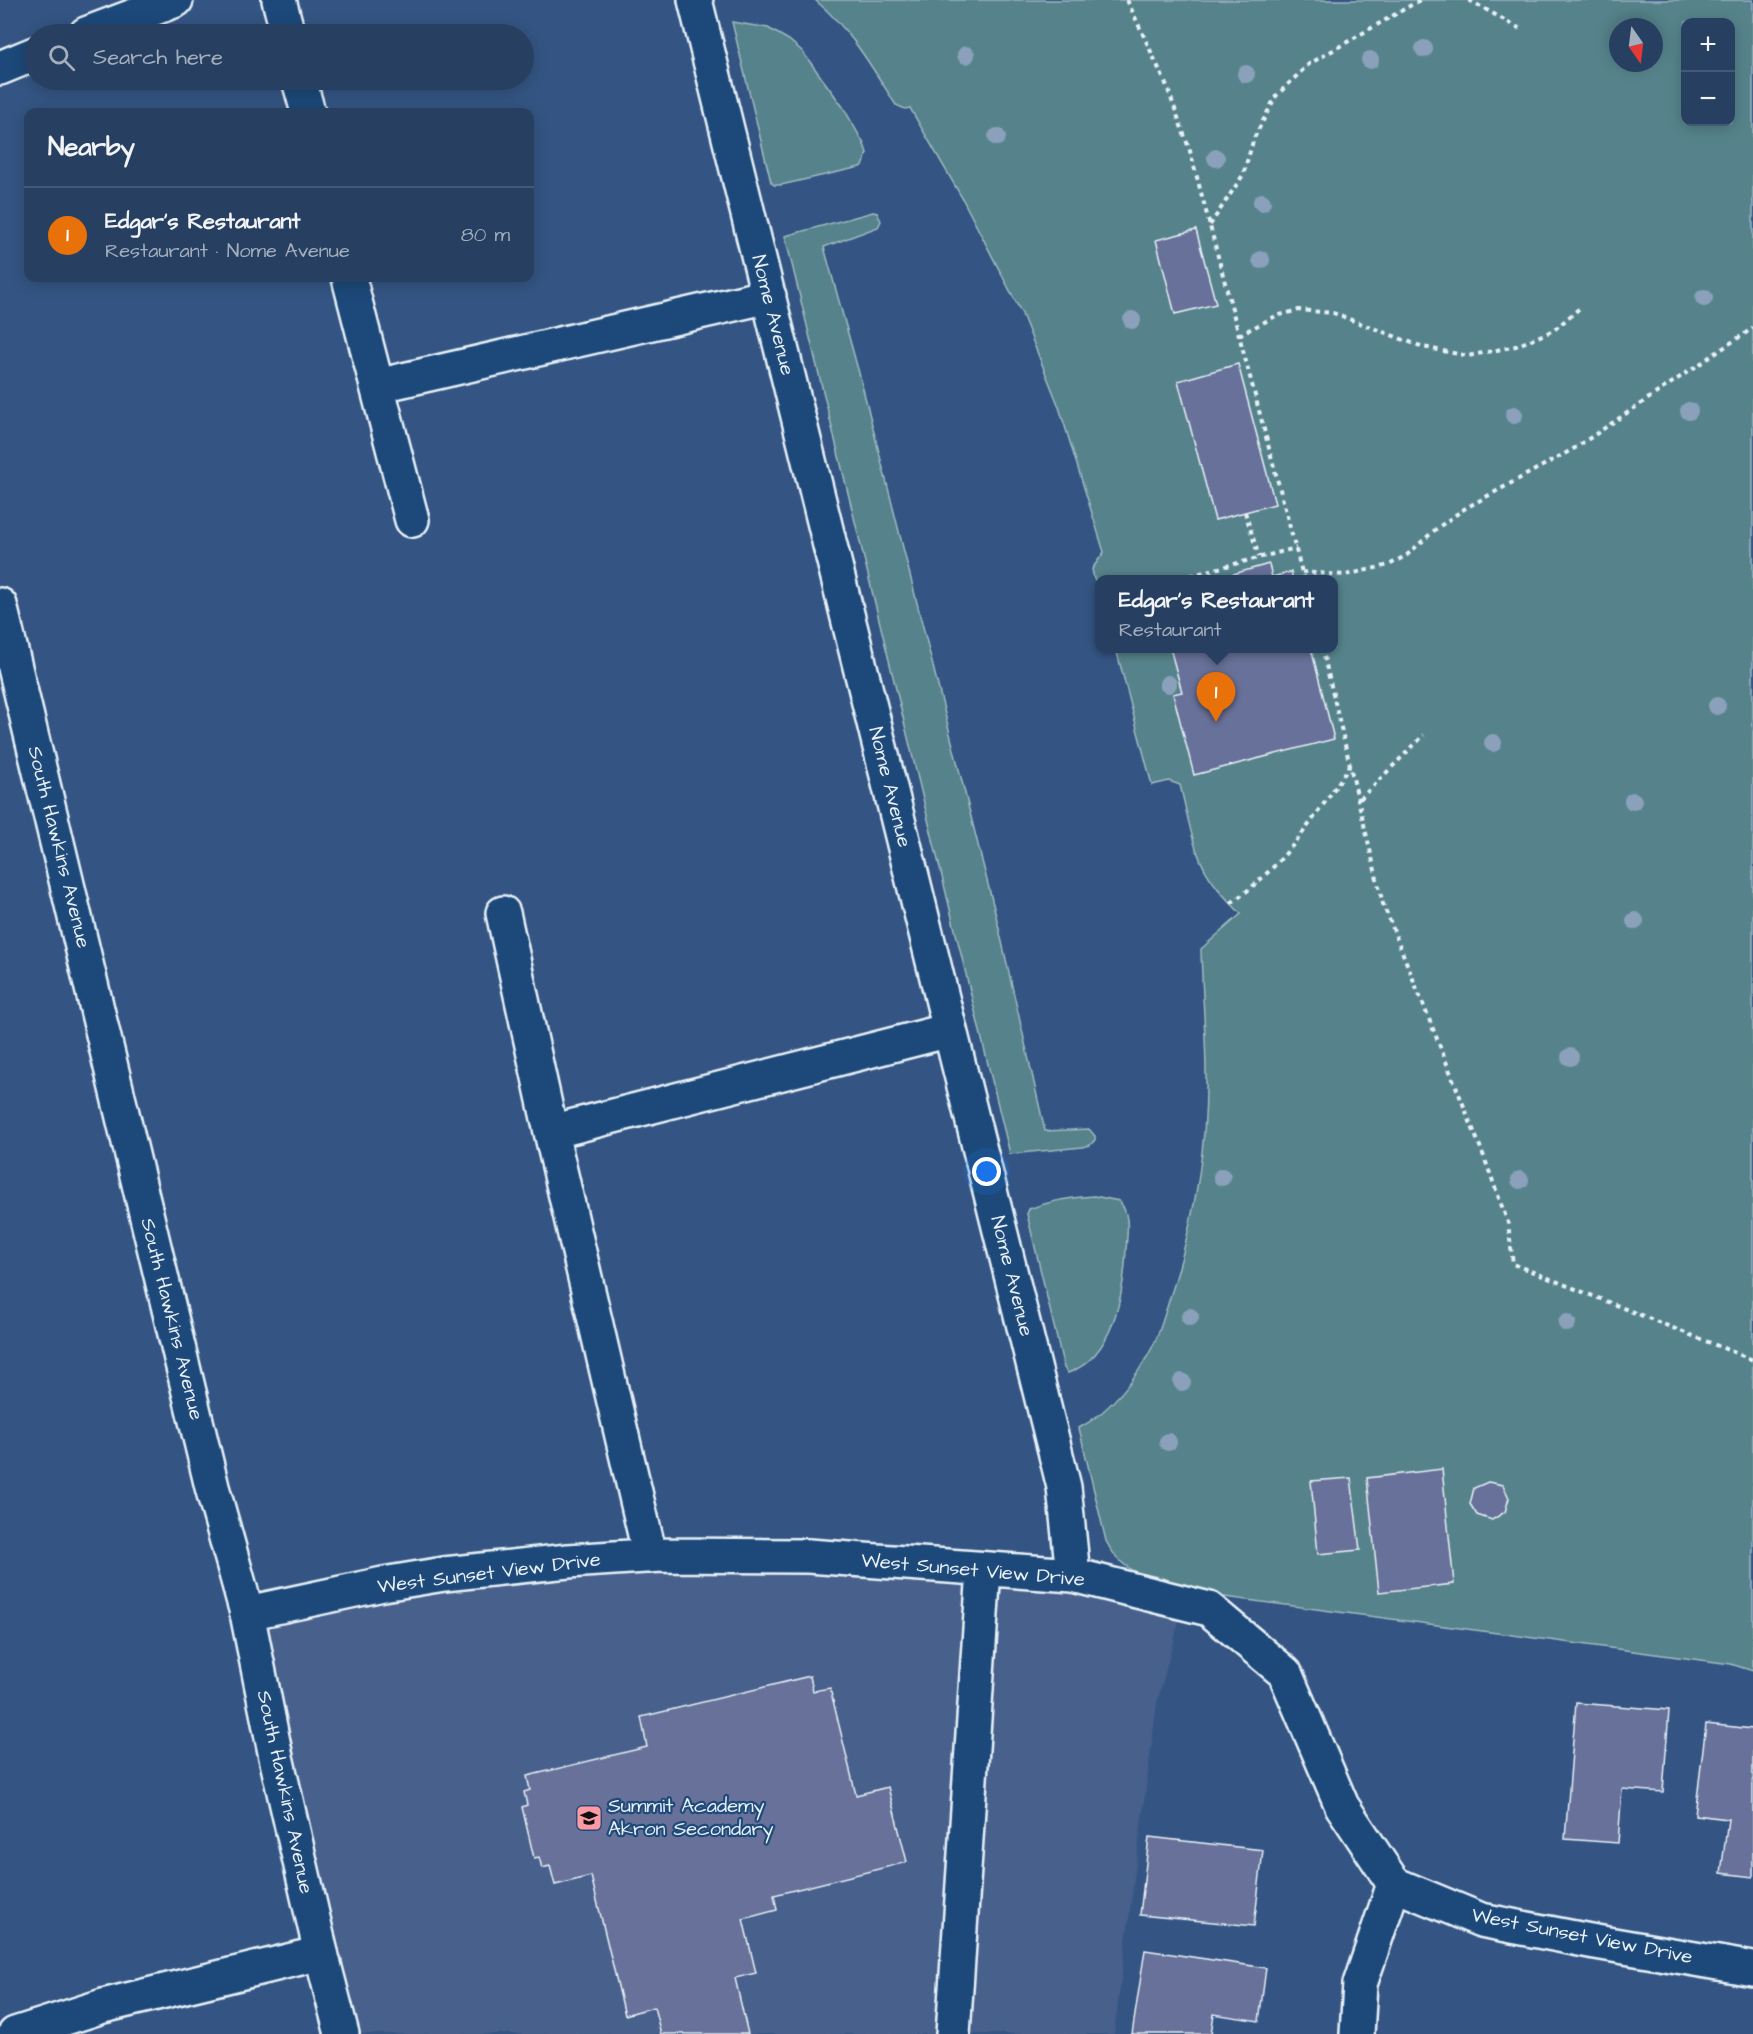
<!DOCTYPE html>
<meta charset="utf-8">
<style>
:root{--surface:#274062;--page:#334b6b;--text:#f1f3f6;--muted:#a4afbe;--line:#435977;--accent:#e69b98}
body{margin:0;font-family:"Architects Daughter",sans-serif;background:var(--page);color:var(--text)}
.controls{position:absolute;right:18px;top:18px;display:grid;overflow:hidden;border-radius:12px;box-shadow:0 3px 15px #0003}
.controls button{width:54px;height:54px;display:grid;place-items:center;padding:0;border:0;border-bottom:2px solid var(--line);background:var(--surface);color:var(--text);font:30px sans-serif}
.compass{position:absolute;left:1609px;top:18px;width:54px;height:54px;border-radius:50%;background:var(--surface);box-shadow:0 3px 15px #0003;rotate:166deg}
.you{position:absolute;left:987px;top:1172px;width:21px;height:21px;margin:-15px;border:4px solid #fff;border-radius:50%;background:#1a73e8;box-shadow:0 0 0 9px #1a73e833}
.badge{display:grid;place-items:center;width:39px;height:39px;border-radius:50%;background:var(--accent);color:#fff;font-size:20px;font-weight:700}
.pin{position:absolute;translate:-50% -50px;filter:drop-shadow(0 2px 3px #0008)}
.pin::after{content:'';position:absolute;top:32px;width:21px;height:18px;background:inherit;clip-path:polygon(0 0,100% 0,50% 100%)}
.popup{position:absolute;left:1095px;top:575px;width:243px;height:78px;box-sizing:border-box;display:grid;place-content:center;border-radius:12px;background:var(--surface);filter:drop-shadow(0 2px 4px #0005);font-size:20px;white-space:nowrap;color:var(--muted)}
.popup b{font-size:22px;color:var(--text)}
.popup::after{content:'';position:absolute;left:50%;top:100%;margin-left:-12px;border:12px solid transparent;border-top-color:var(--surface)}
.list{margin:0;padding:0;list-style:none}
h2{display:flex;justify-content:space-between;align-items:center;height:78px;margin:0;padding:0 24px;font-size:26px}
h2 small{font-size:20px;font-weight:400;color:var(--muted)}
.list li{display:grid;grid-template-columns:39px 1fr auto;gap:18px;align-items:center;box-sizing:border-box;height:96px;padding:0 24px;border-top:2px solid var(--line)}
.list b{display:block;font-size:22px;white-space:nowrap}
.list p{margin:0;font-size:20px;white-space:nowrap;color:var(--muted)}
.list em{font-size:20px;font-style:normal;color:var(--muted)}
.icon{flex:none;width:33px;height:33px;fill:none;stroke:currentColor;stroke-width:2;stroke-linecap:round;stroke-linejoin:round}
.map{position:relative;flex:none;width:1753px;height:2034px;overflow:hidden}
.search{position:absolute;background:var(--surface);box-shadow:0 3px 15px #0003;left:24px;top:24px;width:510px;height:66px;display:flex;align-items:center;gap:15px;box-sizing:border-box;padding:0 21px;border-radius:33px;color:var(--muted);font-size:22px}
.panel{position:absolute;background:var(--surface);box-shadow:0 3px 15px #0003;left:24px;top:108px;width:510px;height:174px;border-radius:12px}
.map>svg:first-child{display:block}
.built{fill:#46608c}
.green{fill:#57838b;stroke:#a0bac2;stroke-width:1.5;fill-rule:evenodd}
.building{fill:#677199;stroke:#e8f1f8;stroke-width:1.5}
.lines{fill:none;stroke-linecap:round;stroke-linejoin:round}
.minor-casing{stroke:#e8f1f8;stroke-width:38}
.major-casing{stroke:#e8f1f8;stroke-width:38}
.path{stroke:#e8f1f8;stroke-width:4;stroke-dasharray:4.5 4.5;stroke-linecap:butt}
.minor{stroke:#1f4a7a;stroke-width:33}
.major{stroke:#1f4a7a;stroke-width:33}
.tree{fill:#8ba1bb}
.labels{text-anchor:middle;dominant-baseline:central;stroke-width:4.5;stroke-linejoin:round;paint-order:stroke}
.street-label{font-size:20px;fill:#e8f1f8;stroke:#1f4a7a}
.poi-label{font-size:20px;fill:#e8f1f8;stroke:#1f4a7a;text-anchor:start}
</style>
<div class="map">
<svg width="1753" height="2034" viewBox="0 0 1753 2034">
<rect width="100%" height="100%" fill="#345583"/>
<filter id="ink" filterUnits="userSpaceOnUse"><feTurbulence type="fractalNoise" baseFrequency=".0167" numOctaves="2"/><feDisplacementMap in="SourceGraphic" scale="12" xChannelSelector="R" yChannelSelector="G"/><feConvolveMatrix kernelMatrix="1 2 1 2 8 2 1 2 1" color-interpolation-filters="sRGB"/></filter>
<g filter="url(#ink)">
<!-- built -->
<path class="built" d="M808 1556 1184 1603 1157 1703 1114 2034H342L247 1613 383 1584Z"/>
<!-- green -->
<path class="green" d="M815 0H1753V1671L1731 1664 1172 1590C1145 1578 1119 1569 1106 1541L1079 1428C1111 1411 1138 1376 1154 1344 1162 1326 1167 1306 1173 1288 1194 1219 1207 1149 1206 1077 1206 1034 1202 992 1201 949L1241 914C1233 905 1223 896 1216 886 1193 859 1189 819 1180 785L1169 781 1152 785 1116 649 1333 648V580H1099V583L1094 579 1092 569 1104 552 1059 407 1022 314 961 196 910 108 905 109 896 105C871 66 851 30 815 0ZM1686 22H1730V122H1686ZM1618 27H1654V63H1618Z
M732 22 768 28 789 40 802 51 843 107 864 144 867 153 864 164 860 167 781 185H774L771 182Z
M873 212 877 213 881 221 878 227 824 247 859 373 997 920 1045 1131 1089 1129 1095 1136V1140L1090 1145 1083 1147 1010 1154 785 236Z
M1094 1196 1119 1201C1131 1214 1127 1233 1126 1250 1124 1292 1114 1357 1068 1373L1064 1368 1027 1214 1029 1209C1050 1201 1072 1197 1094 1196Z"/>
<!-- building -->
<path class="building" d="M1196 230 1216 304 1175 314 1156 240Z
M1238 364 1275 504 1215 520 1178 381Z
M1269 564 1272 577 1291 572 1293 580H1219V578Z
M1170 648H1311L1334 739 1194 775 1173 694 1182 692Z
M1442 1469 1454 1584 1379 1592 1367 1478Z
M1351 1478 1360 1550 1318 1554 1311 1481Z
M1488 1482 1503 1485 1509 1498 1505 1512 1492 1520 1477 1515 1470 1504 1474 1488Z
M810 1676 813 1691 830 1688 856 1795 888 1787 907 1862 774 1895 777 1910 743 1919 756 1973 735 1978 748 2034H661L654 2007 625 2015 591 1876 555 1885 550 1866 542 1868 539 1857 534 1858 522 1807 527 1805 524 1792 530 1790 527 1776 647 1747 641 1717Z
M1576 1703 1669 1710 1663 1792 1622 1789 1618 1843 1565 1839Z
M1706 1724 1753 1729V1877L1721 1873 1728 1819 1695 1815Z
M1149 1837 1263 1850 1254 1926 1140 1915Z
M1145 1950 1266 1968 1259 2021 1214 2014 1211 2034H1132Z"/>
<g class="lines">
<defs>
<path id="minor" d="M279 0 288 34
M695 0 950 1030 1064 1487 1073 1575
M86 34 176 0
M0 68 34 54
M299 80 308 112
M349 278 377 386 769 296
M377 386 412 520
M503 913 551 1132
M650 1556 551 1132 950 1030
M247 1613 383 1584 444 1574 568 1561 661 1555 808 1556 1073 1575 1209 1609 1285 1673 1342 1806 1394 1884 1481 1920 1590 1941 1753 1969
M15 2034 103 2006 321 1953
M953 2034 984 1569
M1357 2034 1360 1984 1394 1884"/>
<path id="major" d="M0 605 176 1338 212 1487 247 1613 276 1757 321 1953 342 2034"/>
</defs>
<!-- minor casing -->
<use href="#minor" class="minor-casing"/>
<!-- major casing -->
<use href="#major" class="major-casing"/>
<!-- path -->
<path class="path" d="M1127 0 1166 84 1190 151 1304 580
M1469 0 1522 30
M1210 225 1243 175 1254 138 1276 96 1309 64 1420 0
M1239 335 1276 316 1299 310 1333 313 1423 347 1468 356 1516 346 1554 330 1582 306
M1245 512 1259 557
M1302 572 1345 575 1389 565 1407 555 1436 529 1464 509 1575 448 1753 328
M1173 580 1296 548
M1322 648 1383 904 1483 1154 1508 1223 1513 1264 1753 1360
M1360 799 1424 735
M1231 903C1284 866 1315 817 1351 764"/>
<!-- minor -->
<use href="#minor" class="minor"/>
<!-- major -->
<use href="#major" class="major"/>
</g>
<!-- trees -->
<g class="tree">
<circle cx="1424" cy="49" r="9"/>
<circle cx="966" cy="55" r="9"/>
<circle cx="1370" cy="60" r="9"/>
<circle cx="1246" cy="74" r="9"/>
<circle cx="997" cy="137" r="9"/>
<circle cx="1216" cy="158" r="9"/>
<circle cx="1262" cy="202" r="9"/>
<circle cx="1261" cy="260" r="9"/>
<circle cx="1704" cy="298" r="9"/>
<circle cx="1132" cy="320" r="9"/>
<circle cx="1689" cy="411" r="9"/>
<circle cx="1514" cy="415" r="9"/>
<circle cx="1168" cy="684" r="9"/>
<circle cx="1717" cy="706" r="9"/>
<circle cx="1493" cy="743" r="9"/>
<circle cx="1633" cy="801" r="9"/>
<circle cx="1635" cy="921" r="9"/>
<circle cx="1570" cy="1057" r="9"/>
<circle cx="1222" cy="1177" r="9"/>
<circle cx="1520" cy="1180" r="9"/>
<circle cx="1190" cy="1317" r="9"/>
<circle cx="1567" cy="1323" r="9"/>
<circle cx="1182" cy="1382" r="9"/>
<circle cx="1168" cy="1442" r="9"/>
</g>
</g>
<!-- icons -->
<defs>
<symbol id="school-square" viewBox="-11 -11 22 22"><rect x="-9" y="-9" width="18" height="18" rx="4" fill="#ff9aa2" stroke="#1f4a7a"/><path d="M0-5L7-2L0 1L-7-2ZM-4 1L0 2.5L4 1V4Q0 6-4 4Z" fill="#111"/></symbol>
</defs>
<g fill-rule="evenodd">
<use href="#school-square" x="574" y="1803" width="30" height="30"/>
</g>
<g class="labels">
<!-- street labels -->
<g class="street-label">
<text transform="translate(773 315) rotate(76)">Nome Avenue</text>
<text transform="translate(890 787) rotate(76)">Nome Avenue</text>
<text transform="translate(59 847) rotate(76)">South Hawkins Avenue</text>
<text transform="translate(1012 1276) rotate(76)">Nome Avenue</text>
<text transform="translate(172 1319) rotate(76)">South Hawkins Avenue</text>
<text transform="translate(973 1570) rotate(5)">West Sunset View Drive</text>
<text transform="translate(489 1573) rotate(-7)">West Sunset View Drive</text>
<text transform="translate(285 1792) rotate(78)">South Hawkins Avenue</text>
<text transform="translate(1582 1936) rotate(11)">West Sunset View Drive</text>
</g>
<!-- poi labels -->
<g class="poi-label">
<text x="608" y="1806">Summit Academy<tspan x="608" dy="23">Akron Secondary</tspan></text>
</g>
</g>
</svg>
<div class="controls">
<button>+</button>
<button>−</button>
</div>
<svg class="compass" viewBox="-18 -18 36 36"><path d="M0-13l5 13h-10z" fill="#e53935"/><path d="M0 13l5-13h-10z" fill="#a4afbe"/></svg>
<div class="you"></div>
<div class="pin badge" style="left:1216px;top:722px;background:#e8710a">1</div>
<div class="popup"><b>Edgar's Restaurant</b>Restaurant</div>
<div class="search"><svg class="icon" aria-label="search" viewBox="0 0 24 24"><circle cx="10" cy="10" r="6"/><path d="M15 15l6 6"/></svg>Search here</div>
<section class="panel">
<h2>Nearby<small></small></h2>
<ul class="list">
<li><span class="badge" style="background:#e8710a">1</span><div><b>Edgar's Restaurant</b><p>Restaurant · Nome Avenue</p></div><em>80 m</em></li>
</ul>
</section>
</div>
